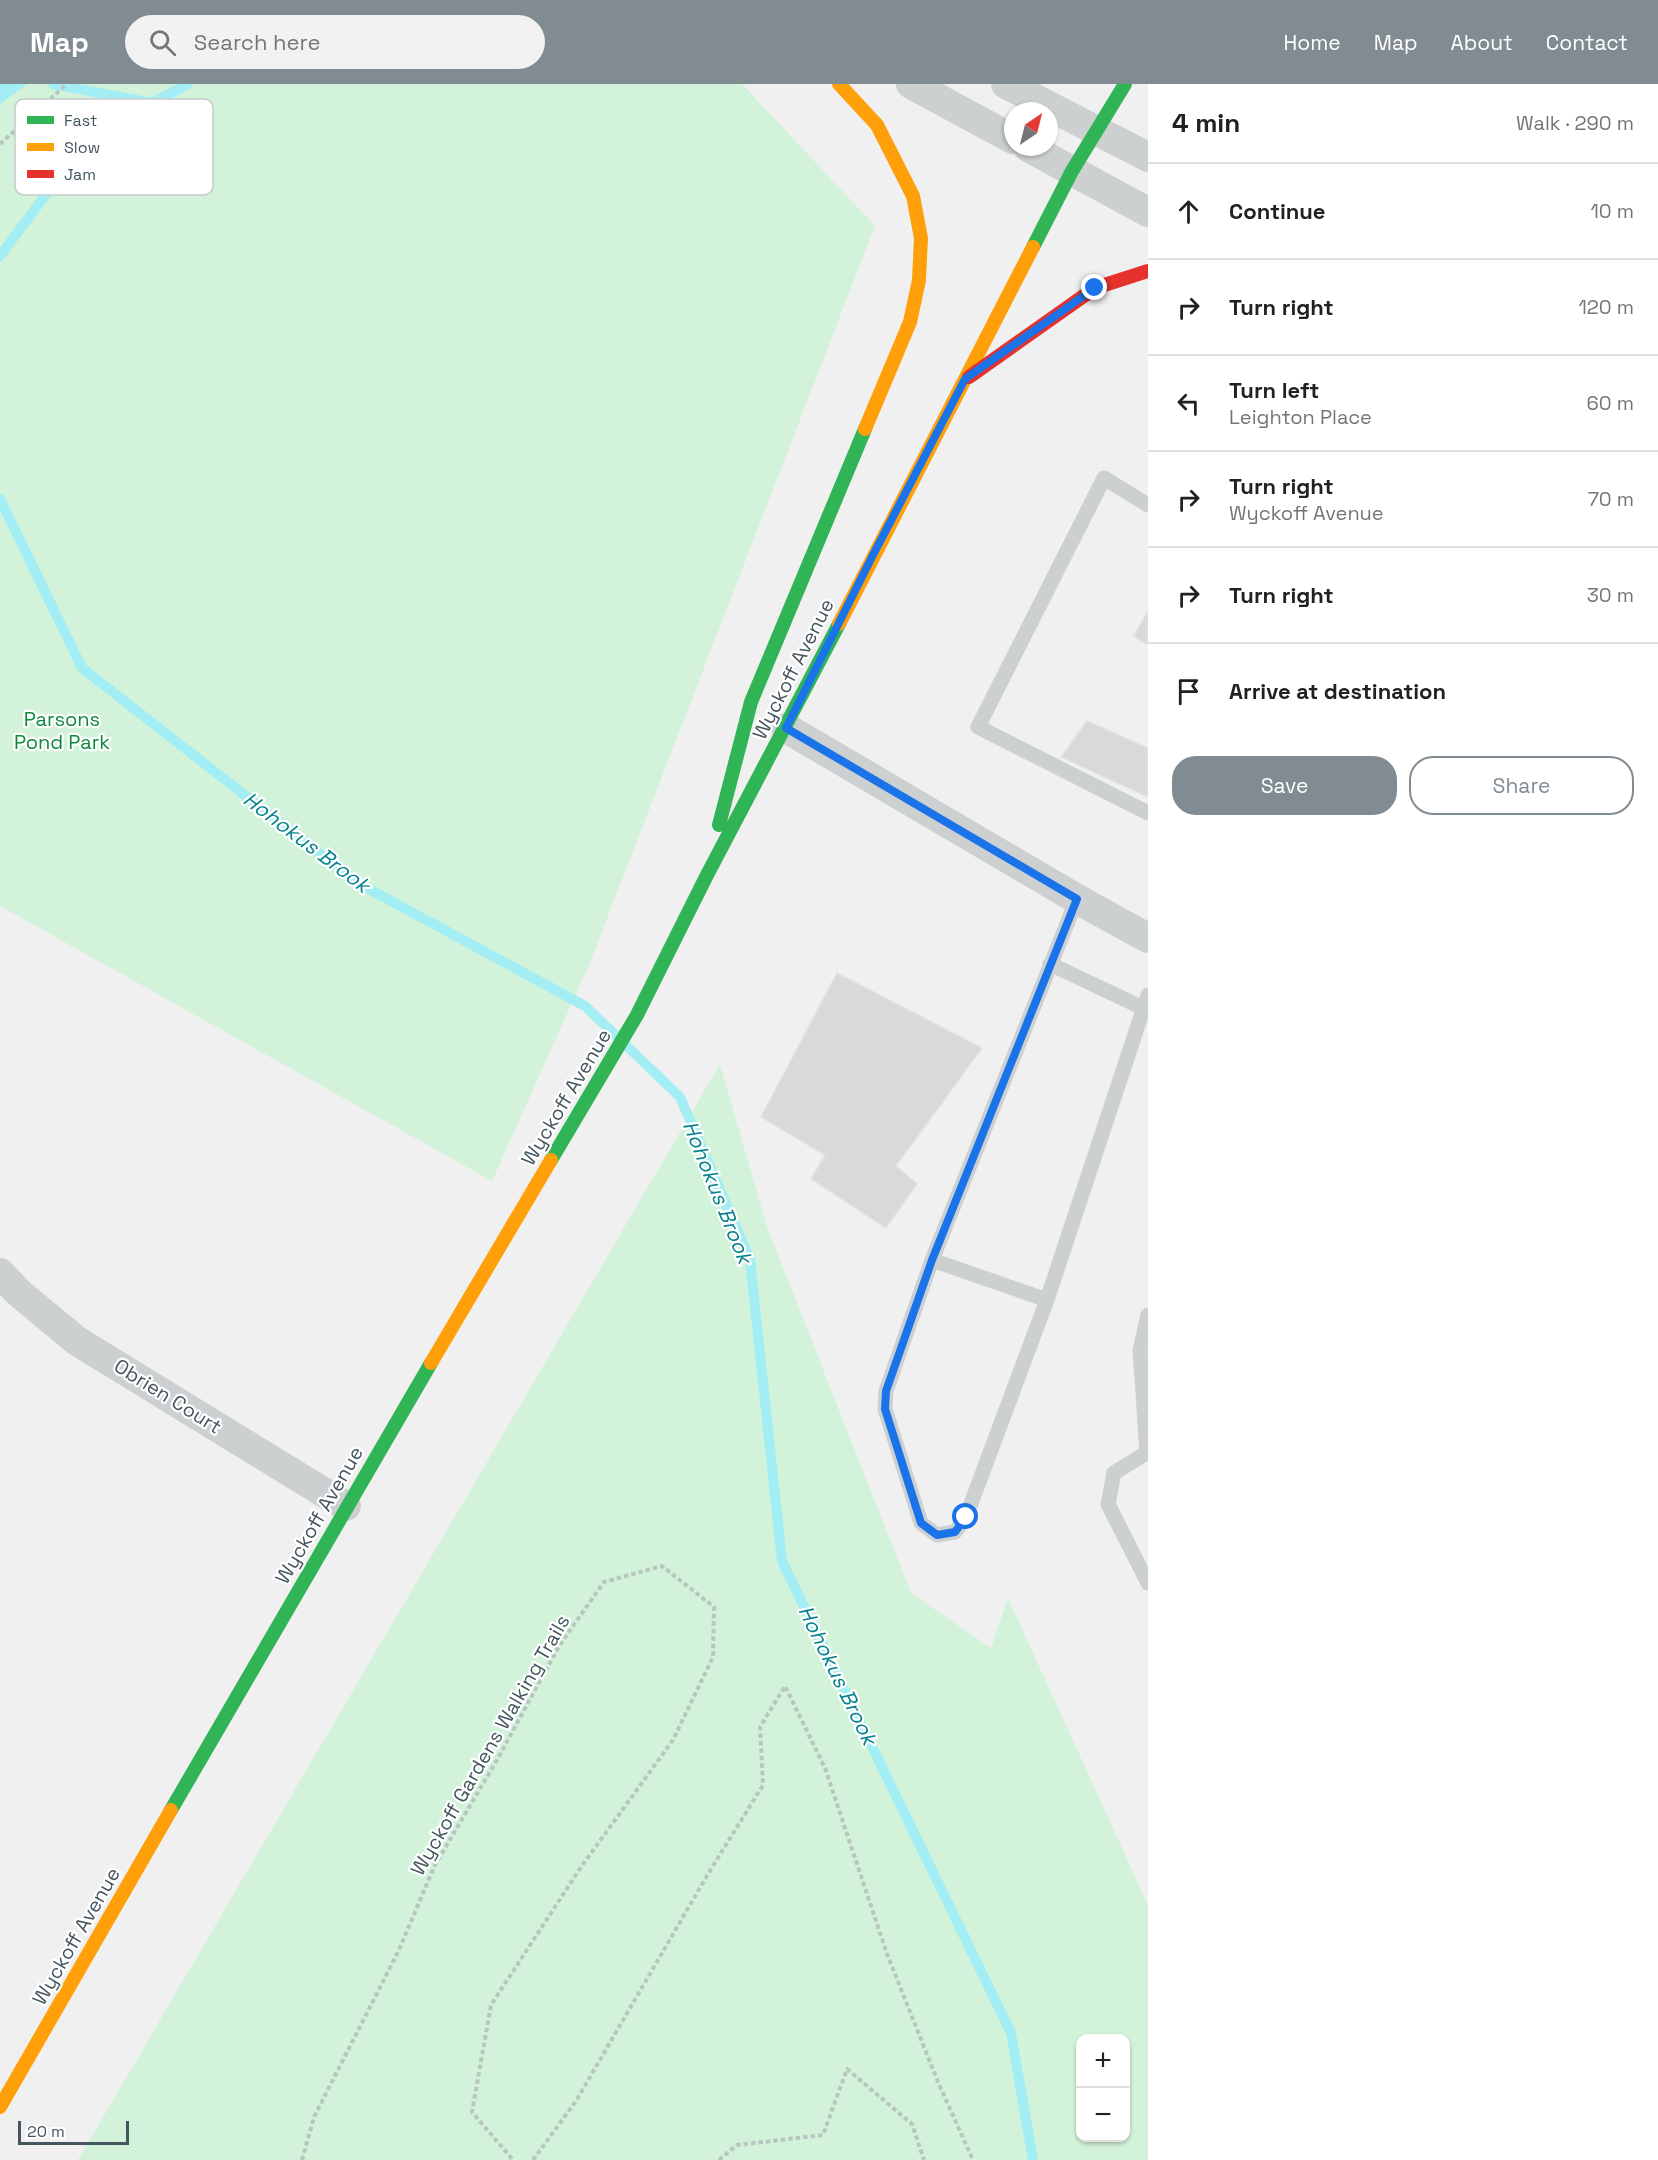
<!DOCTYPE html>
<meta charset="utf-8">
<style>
:root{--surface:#fff;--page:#f2f2f2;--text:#202124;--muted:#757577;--line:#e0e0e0;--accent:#818c92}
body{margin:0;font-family:"Space Grotesk",sans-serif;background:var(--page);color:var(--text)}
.controls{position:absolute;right:18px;bottom:18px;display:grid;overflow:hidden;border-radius:12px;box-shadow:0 2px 4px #0004}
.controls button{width:54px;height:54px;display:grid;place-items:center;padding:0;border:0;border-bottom:2px solid var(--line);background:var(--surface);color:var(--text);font:30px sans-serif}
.compass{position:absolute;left:1004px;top:18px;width:54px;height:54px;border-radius:50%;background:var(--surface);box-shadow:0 2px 4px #0004;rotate:35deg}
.scale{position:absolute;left:18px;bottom:15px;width:111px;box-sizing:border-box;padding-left:6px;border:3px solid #45565f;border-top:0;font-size:16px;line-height:21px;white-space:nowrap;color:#45565f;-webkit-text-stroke:4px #fff;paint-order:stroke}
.stop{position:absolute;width:18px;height:18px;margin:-14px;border:4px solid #1a73e8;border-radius:50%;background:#fff}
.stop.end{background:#1a73e8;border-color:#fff;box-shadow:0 2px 6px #0008}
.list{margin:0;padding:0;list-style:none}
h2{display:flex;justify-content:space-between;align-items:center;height:78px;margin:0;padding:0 24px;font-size:26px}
h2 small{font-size:20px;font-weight:400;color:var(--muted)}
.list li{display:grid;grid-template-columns:39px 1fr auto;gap:18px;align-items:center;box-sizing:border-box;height:96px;padding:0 24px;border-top:2px solid var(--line)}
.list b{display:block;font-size:22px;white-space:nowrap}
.list p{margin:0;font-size:20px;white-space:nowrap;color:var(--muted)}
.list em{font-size:20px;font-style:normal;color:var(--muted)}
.actions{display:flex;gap:12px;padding:18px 24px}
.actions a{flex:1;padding:14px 0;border:2px solid var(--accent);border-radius:24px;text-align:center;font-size:21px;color:var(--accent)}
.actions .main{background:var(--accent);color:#fff}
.icon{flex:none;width:33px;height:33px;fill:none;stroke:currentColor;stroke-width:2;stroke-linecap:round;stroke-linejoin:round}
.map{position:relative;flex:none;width:1148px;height:2076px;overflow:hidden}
header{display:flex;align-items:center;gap:36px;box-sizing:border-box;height:84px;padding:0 30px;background:var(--accent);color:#fff}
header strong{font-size:28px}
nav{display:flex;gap:33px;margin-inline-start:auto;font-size:21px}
.search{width:420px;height:54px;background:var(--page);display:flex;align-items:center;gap:15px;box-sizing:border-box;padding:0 21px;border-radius:33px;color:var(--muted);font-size:22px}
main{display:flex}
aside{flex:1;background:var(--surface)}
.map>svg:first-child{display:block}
.green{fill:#d2f2da;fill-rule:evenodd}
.water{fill:#a3eef4}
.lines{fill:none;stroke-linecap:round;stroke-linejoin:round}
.stream{stroke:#a3eef4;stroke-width:10}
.building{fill:#d7d9da;stroke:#e2e2e3;stroke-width:1.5}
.path{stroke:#b8c6c0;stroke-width:4;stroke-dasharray:4.5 3;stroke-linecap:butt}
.lane{stroke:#ccd0d1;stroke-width:15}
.street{stroke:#ccd0d1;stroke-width:30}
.fast{stroke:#30b455;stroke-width:14}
.slow{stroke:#ff9f0a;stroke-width:14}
.jam{stroke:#e5322d;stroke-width:14}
.route{stroke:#1a73e8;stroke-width:8}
.labels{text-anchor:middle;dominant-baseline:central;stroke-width:4.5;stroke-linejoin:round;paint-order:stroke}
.street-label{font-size:20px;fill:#45565f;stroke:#fff}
.park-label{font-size:20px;fill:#0c893a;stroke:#fff}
.water-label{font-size:21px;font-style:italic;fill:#04828e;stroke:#fff}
.key{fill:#fff;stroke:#c7cccf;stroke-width:1.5}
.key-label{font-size:16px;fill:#45565f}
</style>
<header>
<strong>Map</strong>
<div class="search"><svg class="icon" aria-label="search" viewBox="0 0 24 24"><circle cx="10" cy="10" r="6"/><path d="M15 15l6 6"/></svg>Search here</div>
<nav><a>Home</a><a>Map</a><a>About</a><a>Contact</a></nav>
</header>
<main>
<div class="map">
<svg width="1148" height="2076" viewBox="0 0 1148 2076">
<rect width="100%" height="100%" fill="#f1f0f0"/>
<!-- green -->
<path class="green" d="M0 0H742L875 142 589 881 492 1097 0 822Z
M720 980 767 1143 911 1509 991 1564 1008 1514 1148 1821V2076H78ZM1126 1954V2054H1080V1954Z"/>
<!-- water -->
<path class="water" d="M0 0H27L0 20Z"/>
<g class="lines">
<!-- stream -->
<path class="stream" d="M53 0 152 19
M0 172 70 78 152 19 188 0
M0 415 82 584 356 798 585 922 680 1013 750 1176 782 1477 1011 1949 1033 2076"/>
</g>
<!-- building -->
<path class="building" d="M1148 527V561L1134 552Z
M1087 637 1148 664V713L1061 673Z
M837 889 982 964 896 1082 917 1100 886 1144 811 1095 825 1071 761 1033Z"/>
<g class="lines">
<!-- path -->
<path class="path" d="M0 60 67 0
M302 2076 314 2033 398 1868 435 1781 497 1676 559 1562 604 1498 662 1482 714 1523 713 1573 673 1656 581 1783 491 1921 472 2028 513 2076
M533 2076 576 2017 708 1790 763 1701 760 1643 785 1602 825 1684 887 1870 938 1998 973 2076
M719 2076 737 2061 823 2051 847 1985 912 2040 924 2076"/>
<!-- lane -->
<path class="lane" d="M1148 421 1104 394 978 643 1148 729
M1077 815 932 1176 1047 1216 1148 911
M1050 880 1143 924
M932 1176 886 1307 885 1325 921 1439 937 1451 955 1448 966 1433 1047 1216
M1148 1368 1114 1389 1108 1420 1148 1499
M1147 1369 1140 1266 1148 1231"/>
<!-- street -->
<path class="street" d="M911 0 1013 55
M1006 0 1148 73
M1028 63 1148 128
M786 644 1077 815 1148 854
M0 1189 19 1209 77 1257 346 1422"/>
<!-- fast -->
<path class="fast" d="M1033 163 1072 87 1125 0
M719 741 751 618 865 345
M551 1076 637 931 707 791 839 540
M171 1726 431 1279"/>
<!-- slow -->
<path class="slow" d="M839 0 877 41 913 112 921 154 919 196 910 238 865 345
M839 540 1033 163
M431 1279 551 1076
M0 2023 171 1726"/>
<!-- jam -->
<path class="jam" d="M969 293 1095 204 1148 187"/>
</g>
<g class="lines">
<!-- route -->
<path class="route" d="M966 1433 955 1448 937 1451 921 1439 885 1325 886 1307 932 1176 1077 815 786 644 873 471 965 295 1095 204"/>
</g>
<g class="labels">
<!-- street labels -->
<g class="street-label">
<text transform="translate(793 585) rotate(-63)">Wyckoff Avenue</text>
<text transform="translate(566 1013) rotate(-59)">Wyckoff Avenue</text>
<text transform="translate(168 1312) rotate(32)">Obrien Court</text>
<text transform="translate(319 1431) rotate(-60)">Wyckoff Avenue</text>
<text transform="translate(490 1661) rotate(-60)">Wyckoff Gardens Walking Trails</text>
<text transform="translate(76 1852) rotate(-60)">Wyckoff Avenue</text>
</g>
<!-- park labels -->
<g class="park-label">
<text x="62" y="635">Parsons<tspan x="62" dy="23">Pond Park</tspan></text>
</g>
<!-- water labels -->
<g class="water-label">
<text transform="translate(307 758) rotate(37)">Hohokus Brook</text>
<text transform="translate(718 1108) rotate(68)">Hohokus Brook</text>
<text transform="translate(838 1591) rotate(64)">Hohokus Brook</text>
</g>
</g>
<!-- legend -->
<rect x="15" y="15" width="198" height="96" rx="9" class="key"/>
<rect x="27" y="32" width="27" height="8" fill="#30b455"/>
<rect x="27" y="59" width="27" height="8" fill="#ff9f0a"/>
<rect x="27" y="86" width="27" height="8" fill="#e5322d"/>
<g class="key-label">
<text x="64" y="42">Fast</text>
<text x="64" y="69">Slow</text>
<text x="64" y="96">Jam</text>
</g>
</svg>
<div class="controls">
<button>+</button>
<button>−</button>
</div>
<svg class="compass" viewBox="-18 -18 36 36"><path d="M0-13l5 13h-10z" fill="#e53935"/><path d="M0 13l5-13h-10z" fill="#757577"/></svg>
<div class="scale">20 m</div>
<div class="stop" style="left:966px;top:1433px"></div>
<div class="stop end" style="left:1095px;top:204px"></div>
</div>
<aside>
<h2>4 min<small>Walk · 290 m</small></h2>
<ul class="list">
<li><svg class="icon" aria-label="ahead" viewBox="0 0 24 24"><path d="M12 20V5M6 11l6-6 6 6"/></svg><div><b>Continue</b></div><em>10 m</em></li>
<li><svg class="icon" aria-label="right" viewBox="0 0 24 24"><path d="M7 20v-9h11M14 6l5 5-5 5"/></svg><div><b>Turn right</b></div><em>120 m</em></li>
<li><svg class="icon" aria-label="left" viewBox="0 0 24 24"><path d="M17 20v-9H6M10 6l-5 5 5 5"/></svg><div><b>Turn left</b><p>Leighton Place</p></div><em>60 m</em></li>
<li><svg class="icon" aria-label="right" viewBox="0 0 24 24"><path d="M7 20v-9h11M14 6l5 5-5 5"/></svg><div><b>Turn right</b><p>Wyckoff Avenue</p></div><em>70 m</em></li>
<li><svg class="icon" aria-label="right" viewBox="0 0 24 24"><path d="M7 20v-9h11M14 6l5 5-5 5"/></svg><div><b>Turn right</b></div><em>30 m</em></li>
<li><svg class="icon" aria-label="arrive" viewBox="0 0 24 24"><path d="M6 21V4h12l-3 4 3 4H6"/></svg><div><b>Arrive at destination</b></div></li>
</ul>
<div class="actions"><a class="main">Save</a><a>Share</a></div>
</aside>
</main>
